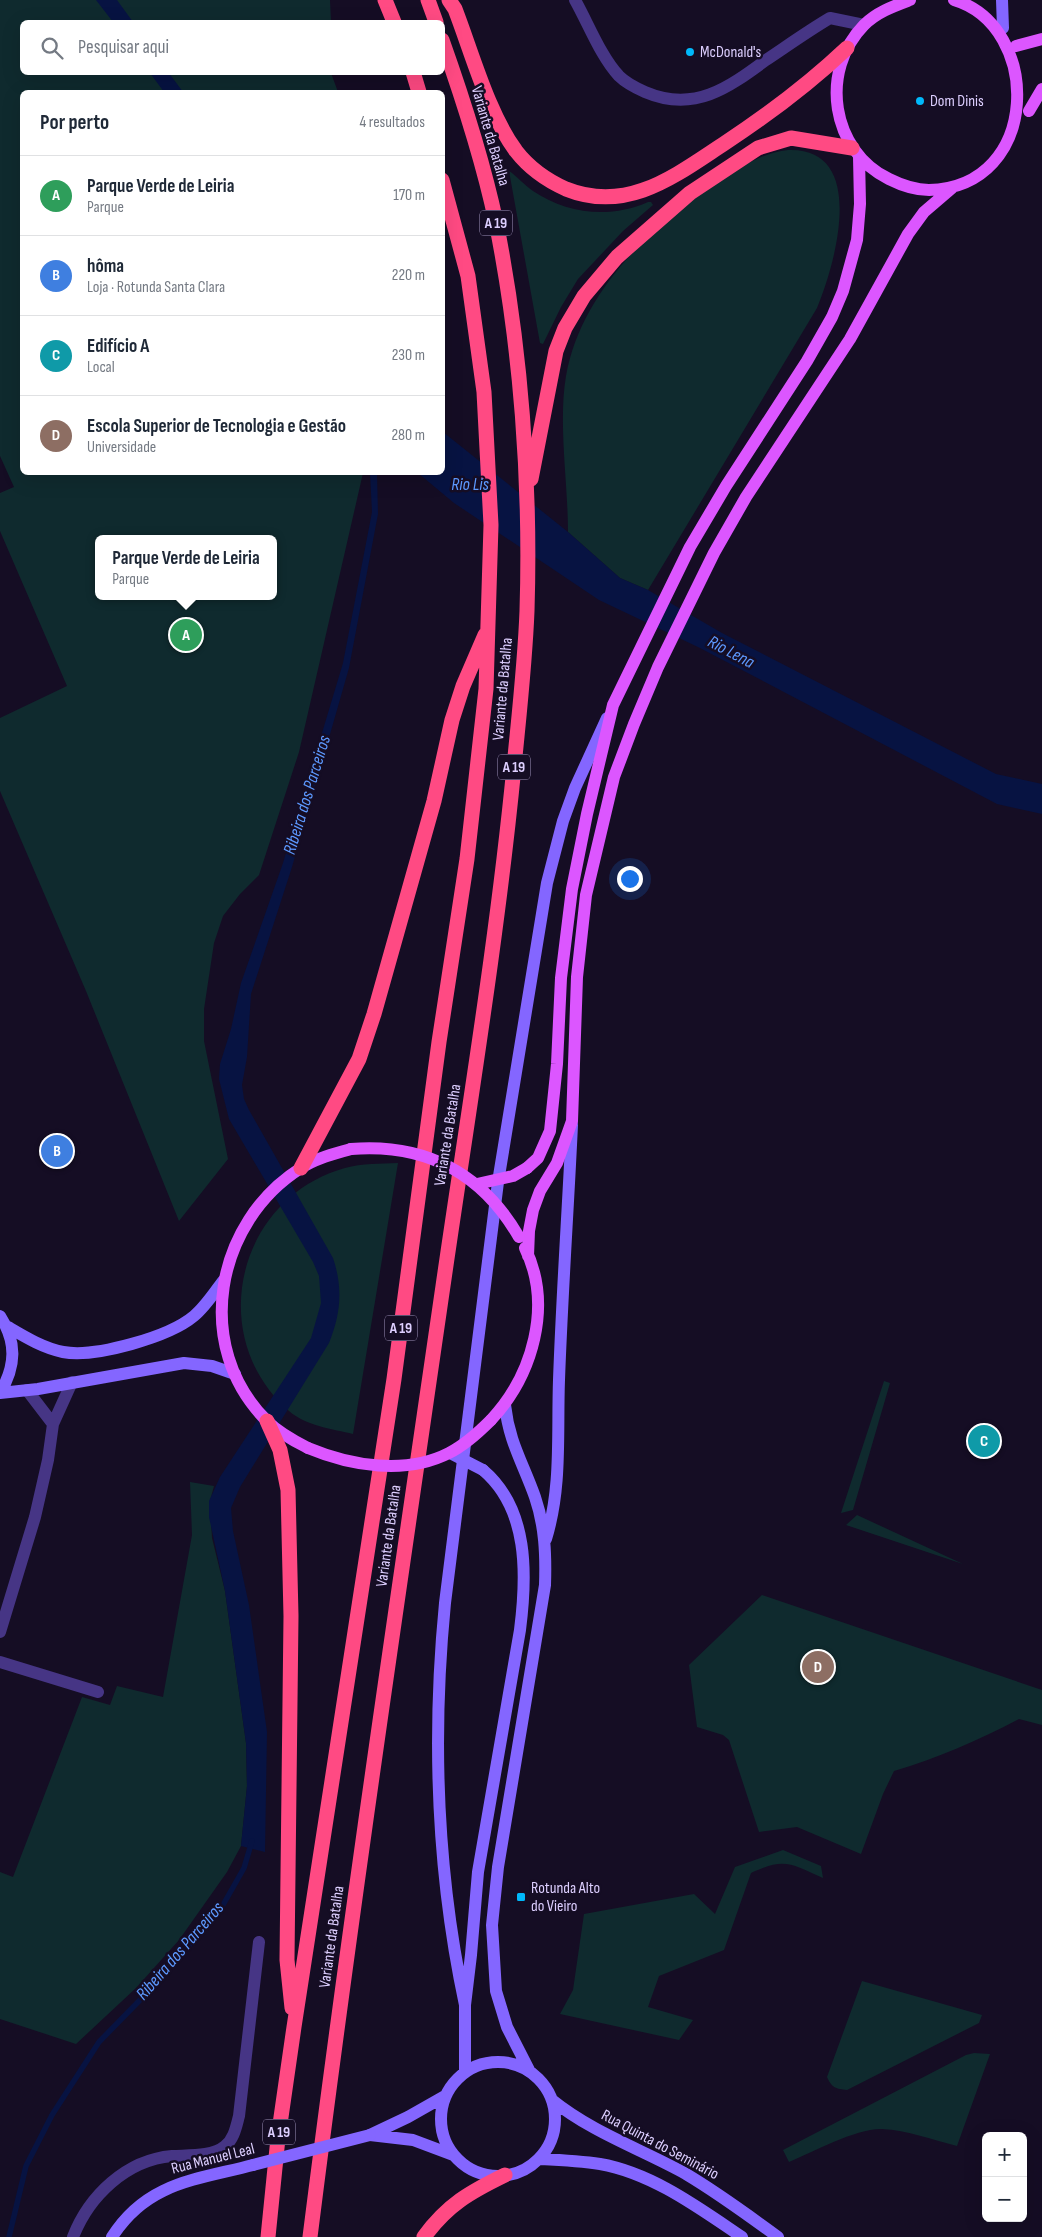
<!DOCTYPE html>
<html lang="pt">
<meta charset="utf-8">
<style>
:root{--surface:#fff;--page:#f2f2f3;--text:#1f2937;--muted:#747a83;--line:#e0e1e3;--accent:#0f766e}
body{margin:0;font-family:"Sofia Sans Condensed",sans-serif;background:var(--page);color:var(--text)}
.controls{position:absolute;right:15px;bottom:15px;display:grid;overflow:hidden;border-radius:8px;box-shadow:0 5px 20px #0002}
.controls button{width:45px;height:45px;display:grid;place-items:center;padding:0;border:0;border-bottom:1px solid var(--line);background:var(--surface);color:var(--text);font:25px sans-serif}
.you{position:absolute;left:629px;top:878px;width:18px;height:18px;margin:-12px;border:4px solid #fff;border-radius:50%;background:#1a73e8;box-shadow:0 0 0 8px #1a73e833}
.badge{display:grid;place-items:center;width:32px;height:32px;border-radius:50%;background:var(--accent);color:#fff;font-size:16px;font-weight:700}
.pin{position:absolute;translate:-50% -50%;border:2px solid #fff;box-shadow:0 1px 5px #0006}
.popup{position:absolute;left:95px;top:535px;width:182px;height:65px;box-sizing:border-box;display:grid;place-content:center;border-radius:8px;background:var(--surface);filter:drop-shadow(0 1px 4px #0005);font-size:16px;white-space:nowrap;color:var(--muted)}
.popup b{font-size:19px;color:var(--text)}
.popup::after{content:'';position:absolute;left:50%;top:100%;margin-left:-10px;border:10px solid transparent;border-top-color:var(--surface)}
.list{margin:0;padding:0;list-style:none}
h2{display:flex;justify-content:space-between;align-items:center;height:65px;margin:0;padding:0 20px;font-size:21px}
h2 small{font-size:16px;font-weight:400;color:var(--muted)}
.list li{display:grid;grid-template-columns:32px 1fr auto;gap:15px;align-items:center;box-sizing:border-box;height:80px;padding:0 20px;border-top:1px solid var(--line)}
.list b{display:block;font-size:19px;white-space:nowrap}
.list p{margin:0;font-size:16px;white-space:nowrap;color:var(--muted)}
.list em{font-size:16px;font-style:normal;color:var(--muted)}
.icon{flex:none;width:28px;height:28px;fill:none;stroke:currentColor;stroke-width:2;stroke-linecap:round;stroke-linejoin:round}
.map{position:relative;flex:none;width:1042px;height:2237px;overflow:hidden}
.search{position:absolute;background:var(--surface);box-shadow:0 5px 20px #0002;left:20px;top:20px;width:425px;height:55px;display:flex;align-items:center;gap:12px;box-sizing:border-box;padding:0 18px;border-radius:8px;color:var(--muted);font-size:19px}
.panel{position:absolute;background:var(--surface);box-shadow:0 5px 20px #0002;left:20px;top:90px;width:425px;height:385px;border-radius:8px}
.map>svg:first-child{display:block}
.green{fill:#0f2a2e;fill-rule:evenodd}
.water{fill:#071342}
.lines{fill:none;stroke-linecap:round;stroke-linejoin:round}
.stream{stroke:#071342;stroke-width:5.5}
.street{stroke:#463585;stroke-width:12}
.secondary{stroke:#8466ff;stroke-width:12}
.primary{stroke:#dc56ff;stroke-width:12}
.highway{stroke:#ff4a83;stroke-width:15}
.secondary-bridge{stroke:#8466ff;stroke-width:12}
.primary-bridge{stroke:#dc56ff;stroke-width:12}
.poi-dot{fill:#00b8fa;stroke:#150d24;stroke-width:2}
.labels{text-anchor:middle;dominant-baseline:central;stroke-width:5;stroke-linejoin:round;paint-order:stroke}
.shield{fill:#150d24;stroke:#a195bd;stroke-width:1}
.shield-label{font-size:15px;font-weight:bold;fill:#ddcfff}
.poi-label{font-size:16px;fill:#ddcfff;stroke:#150d24;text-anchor:start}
.street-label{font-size:16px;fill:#ddcfff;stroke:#150d24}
.water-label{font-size:18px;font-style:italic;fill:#5d99ff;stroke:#150d24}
</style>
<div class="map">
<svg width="1042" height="2237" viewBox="0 0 1042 2237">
<rect width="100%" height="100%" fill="#150d24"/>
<!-- green -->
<path class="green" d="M0 0H330L331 22H22V72L331 73 338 92H22V472L363 473 299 752 259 875 240 894 223 916 214 943 204 1009V1041L228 1159 179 1221 86 991 0 791V718L67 686 0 531V493L14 487 0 456ZM99 539H274V596H99Z
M788 150C869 147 835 265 817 308L648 590 620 578 568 532C568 483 558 423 566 376 581 292 651 226 719 181 741 167 761 153 788 150Z
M509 171C517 176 524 185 533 191 567 214 610 219 648 202H651L653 205 623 231 578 279 561 307 543 344 540 343Z
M398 1163 353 1434C333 1429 306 1426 289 1411 204 1337 237 1198 345 1168 362 1163 381 1164 398 1163Z
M884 1381 890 1383 853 1510 841 1513Z
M190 1482 214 1486 210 1501 212 1538 225 1591 246 1743 247 1786 241 1846 227 1872 179 1940 136 1988 76 2044 0 2019V1872L13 1877 82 1697 110 1705 117 1686 163 1697 192 1535Z
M857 1515 963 1564 846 1525Z
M762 1595 1042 1690V1725L1019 1719C979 1740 938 1758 894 1771L883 1794 861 1854 797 1827 759 1832 729 1740 723 1735 697 1727 689 1665Z
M783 1850 821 1866 823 1878C791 1864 785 1857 751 1873L724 1950 659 1976 648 2007 693 2020 679 2040 560 2014 573 1990 584 1914 694 1894 715 1914 735 1867Z
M862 1981 982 2015 979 2023 847 2090C836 2089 832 2088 827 2077Z
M974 2053 990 2054 957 2146C933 2140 907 2130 882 2129 857 2128 813 2152 789 2162L783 2150 966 2055Z"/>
<!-- water -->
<path class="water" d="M96 0H117L133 22H113Z
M150 73H169L183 92H164Z
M443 432 568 532 620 578 648 590 722 633 996 774 1042 784V814L997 804 700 648 599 600 454 503 418 473 442 472Z
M370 473H377L378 514 349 668 292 867 251 994 247 1057 242 1085 244 1099 249 1110 333 1258C343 1288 341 1313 329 1343L240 1487 231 1508 233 1531 249 1605 267 1732 265 1852 241 1846 247 1786 246 1743 225 1591 209 1517V1501L220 1477 311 1338 321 1303 319 1276 313 1262 229 1119 219 1079 220 1064 231 1029 241 983 283 863 343 663 372 512Z"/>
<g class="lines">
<!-- stream -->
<path class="stream" d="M9 2237 26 2166 52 2115 99 2042 140 2000 219 1912 244 1868 252 1841"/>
<!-- street -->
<path class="street" d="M575 0C588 23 601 57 619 76 626 83 636 88 645 92 694 113 728 88 766 60 787 46 808 31 830 18L864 25
M27 1390 53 1424
M0 1632 35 1517 48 1460 53 1424 72 1382
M0 1662 98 1692
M73 2237C89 2196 126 2160 172 2156 188 2155 212 2157 225 2146 234 2139 236 2127 239 2116L259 1942"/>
<!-- secondary -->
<path class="secondary" d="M1002 0 1003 28
M0 1316C17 1342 16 1366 0 1393
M8 1327C25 1337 43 1348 63 1352 95 1358 169 1337 194 1316 205 1307 214 1293 223 1281
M0 1393 38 1389 184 1363 212 1366 235 1374
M505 1405C509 1442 523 1463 535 1497 545 1526 546 1555 545 1585L498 1867 492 1925 496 1991 507 2027 529 2070
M546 1539C562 1487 557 1434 559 1380 562 1295 568 1210 572 1125
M465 2005C437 1874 432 1736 445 1603L498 1182 547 883 563 821 575 788 607 718
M441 2119a57 57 0 1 1 114 0a57 57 0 1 1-114 0Z
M465 2071V2005L471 1955 478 1872 520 1630C527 1575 529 1509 483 1470
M552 2100C593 2133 641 2149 686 2174 718 2193 748 2215 778 2237
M370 2135 413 2140 453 2155
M370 2135 408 2117 445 2096
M539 2159C559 2160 580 2161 600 2164 652 2173 699 2208 742 2237
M112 2237C147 2182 196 2180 253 2165"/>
<!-- primary -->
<path class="primary" d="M910 0C894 6 877 12 864 25 819 71 831 151 889 179 901 185 915 190 929 190 1042 187 1042 26 954 0
M1016 46 1042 39
M1029 111 1042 89
M527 1168 538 1158 550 1131 557 1064 561 978 572 889 587 814 613 705 690 547 726 486 807 361 832 317 843 291 857 240 860 204 859 157
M528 1256 529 1231 533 1210 540 1191 557 1163 572 1121 577 977 586 895 614 777 634 724 658 667 714 553 746 497 850 339 908 234 924 212 952 188
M491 1420C533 1375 553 1305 525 1248
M308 1448C294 1441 278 1432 267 1421 192 1347 215 1222 301 1168 316 1158 334 1154 351 1149"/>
<!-- highway -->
<path class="highway" d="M385 0 394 22
M428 0 436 22
M449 0 455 9C472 53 488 113 516 151 530 169 546 180 566 189 628 214 676 175 725 143 769 114 809 84 847 48
M413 72 419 92
M531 479 556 351 565 328 584 296 617 257 690 193 758 148 791 138 852 148
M301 1168 359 1059 374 1014 434 801 452 720 463 686 485 635
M267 1421 280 1450 288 1490 291 1616 287 1960 292 2008
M268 2237 278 2138 294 2027 394 1379 439 1042 467 859 486 689 491 525 484 392 468 276 442 180
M310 2237C350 1919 397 1603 443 1286 468 1113 497 941 514 767 519 715 525 663 527 611 531 483 521 347 496 222 483 161 463 99 442 40
M424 2237C447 2205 470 2192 505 2175"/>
<!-- secondary-bridge -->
<path class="secondary-bridge" d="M450 1453 483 1470
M253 2165 370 2135"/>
<!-- primary-bridge -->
<path class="primary-bridge" d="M351 1149C425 1143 482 1173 519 1237
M477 1184 513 1176 527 1168
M308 1448C351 1466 406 1475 449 1453 465 1445 479 1432 491 1420"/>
</g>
<!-- markers -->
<g class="poi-dot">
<circle cx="690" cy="52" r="5"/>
<circle cx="920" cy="101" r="5"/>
<rect x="516" y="1892" width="10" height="10" rx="2.5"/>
</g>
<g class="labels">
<!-- shield labels -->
<g class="shield">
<rect x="480" y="210.5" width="32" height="25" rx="4"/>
<rect x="498" y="754.5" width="32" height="25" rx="4"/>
<rect x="385" y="1315.5" width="32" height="25" rx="4"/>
<rect x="263" y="2119.5" width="32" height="25" rx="4"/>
</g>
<g class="shield-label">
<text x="496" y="223">A 19</text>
<text x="514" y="767">A 19</text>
<text x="401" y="1328">A 19</text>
<text x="279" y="2132">A 19</text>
</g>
<!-- poi labels -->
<g class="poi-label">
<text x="700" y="52">McDonald's</text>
<text x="930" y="101">Dom Dinis</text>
<text x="531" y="1888">Rotunda Alto<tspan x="531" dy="18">do Vieiro</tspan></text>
</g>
<!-- street labels -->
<g class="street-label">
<text transform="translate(490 136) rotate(74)">Variante da Batalha</text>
<text transform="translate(503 689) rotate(-85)">Variante da Batalha</text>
<text transform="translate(448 1135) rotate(-81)">Variante da Batalha</text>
<text transform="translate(389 1536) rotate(-82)">Variante da Batalha</text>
<text transform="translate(332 1937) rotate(-82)">Variante da Batalha</text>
<text transform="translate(660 2145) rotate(28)">Rua Quinta do Seminário</text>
<text transform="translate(213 2159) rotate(-14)">Rua Manuel Leal</text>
</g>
<!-- water labels -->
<g class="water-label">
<text x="470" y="484">Rio Lis</text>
<text transform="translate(731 652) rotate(28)">Rio Lena</text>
<text transform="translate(307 795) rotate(-73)">Ribeira dos Parceiros</text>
<text transform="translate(180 1951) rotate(-49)">Ribeira dos Parceiros</text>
</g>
</g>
</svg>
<div class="controls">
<button>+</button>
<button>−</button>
</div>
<div class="you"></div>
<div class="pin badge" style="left:186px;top:635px;background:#2e9e5b">A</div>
<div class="popup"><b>Parque Verde de Leiria</b>Parque</div>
<div class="pin badge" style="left:57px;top:1151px;background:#3f7fe0">B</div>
<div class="pin badge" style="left:984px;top:1441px;background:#0f9aa8">C</div>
<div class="pin badge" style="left:818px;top:1667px;background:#8d6e63">D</div>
<div class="search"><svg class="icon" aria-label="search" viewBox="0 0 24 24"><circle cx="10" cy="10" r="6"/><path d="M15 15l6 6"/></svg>Pesquisar aqui</div>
<section class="panel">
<h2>Por perto<small>4 resultados</small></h2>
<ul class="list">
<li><span class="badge" style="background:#2e9e5b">A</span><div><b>Parque Verde de Leiria</b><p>Parque</p></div><em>170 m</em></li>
<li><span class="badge" style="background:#3f7fe0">B</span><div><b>hôma</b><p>Loja · Rotunda Santa Clara</p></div><em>220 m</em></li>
<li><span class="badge" style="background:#0f9aa8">C</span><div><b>Edifício A</b><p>Local</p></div><em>230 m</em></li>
<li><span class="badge" style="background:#8d6e63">D</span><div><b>Escola Superior de Tecnologia e Gestão</b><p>Universidade</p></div><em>280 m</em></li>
</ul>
</section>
</div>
